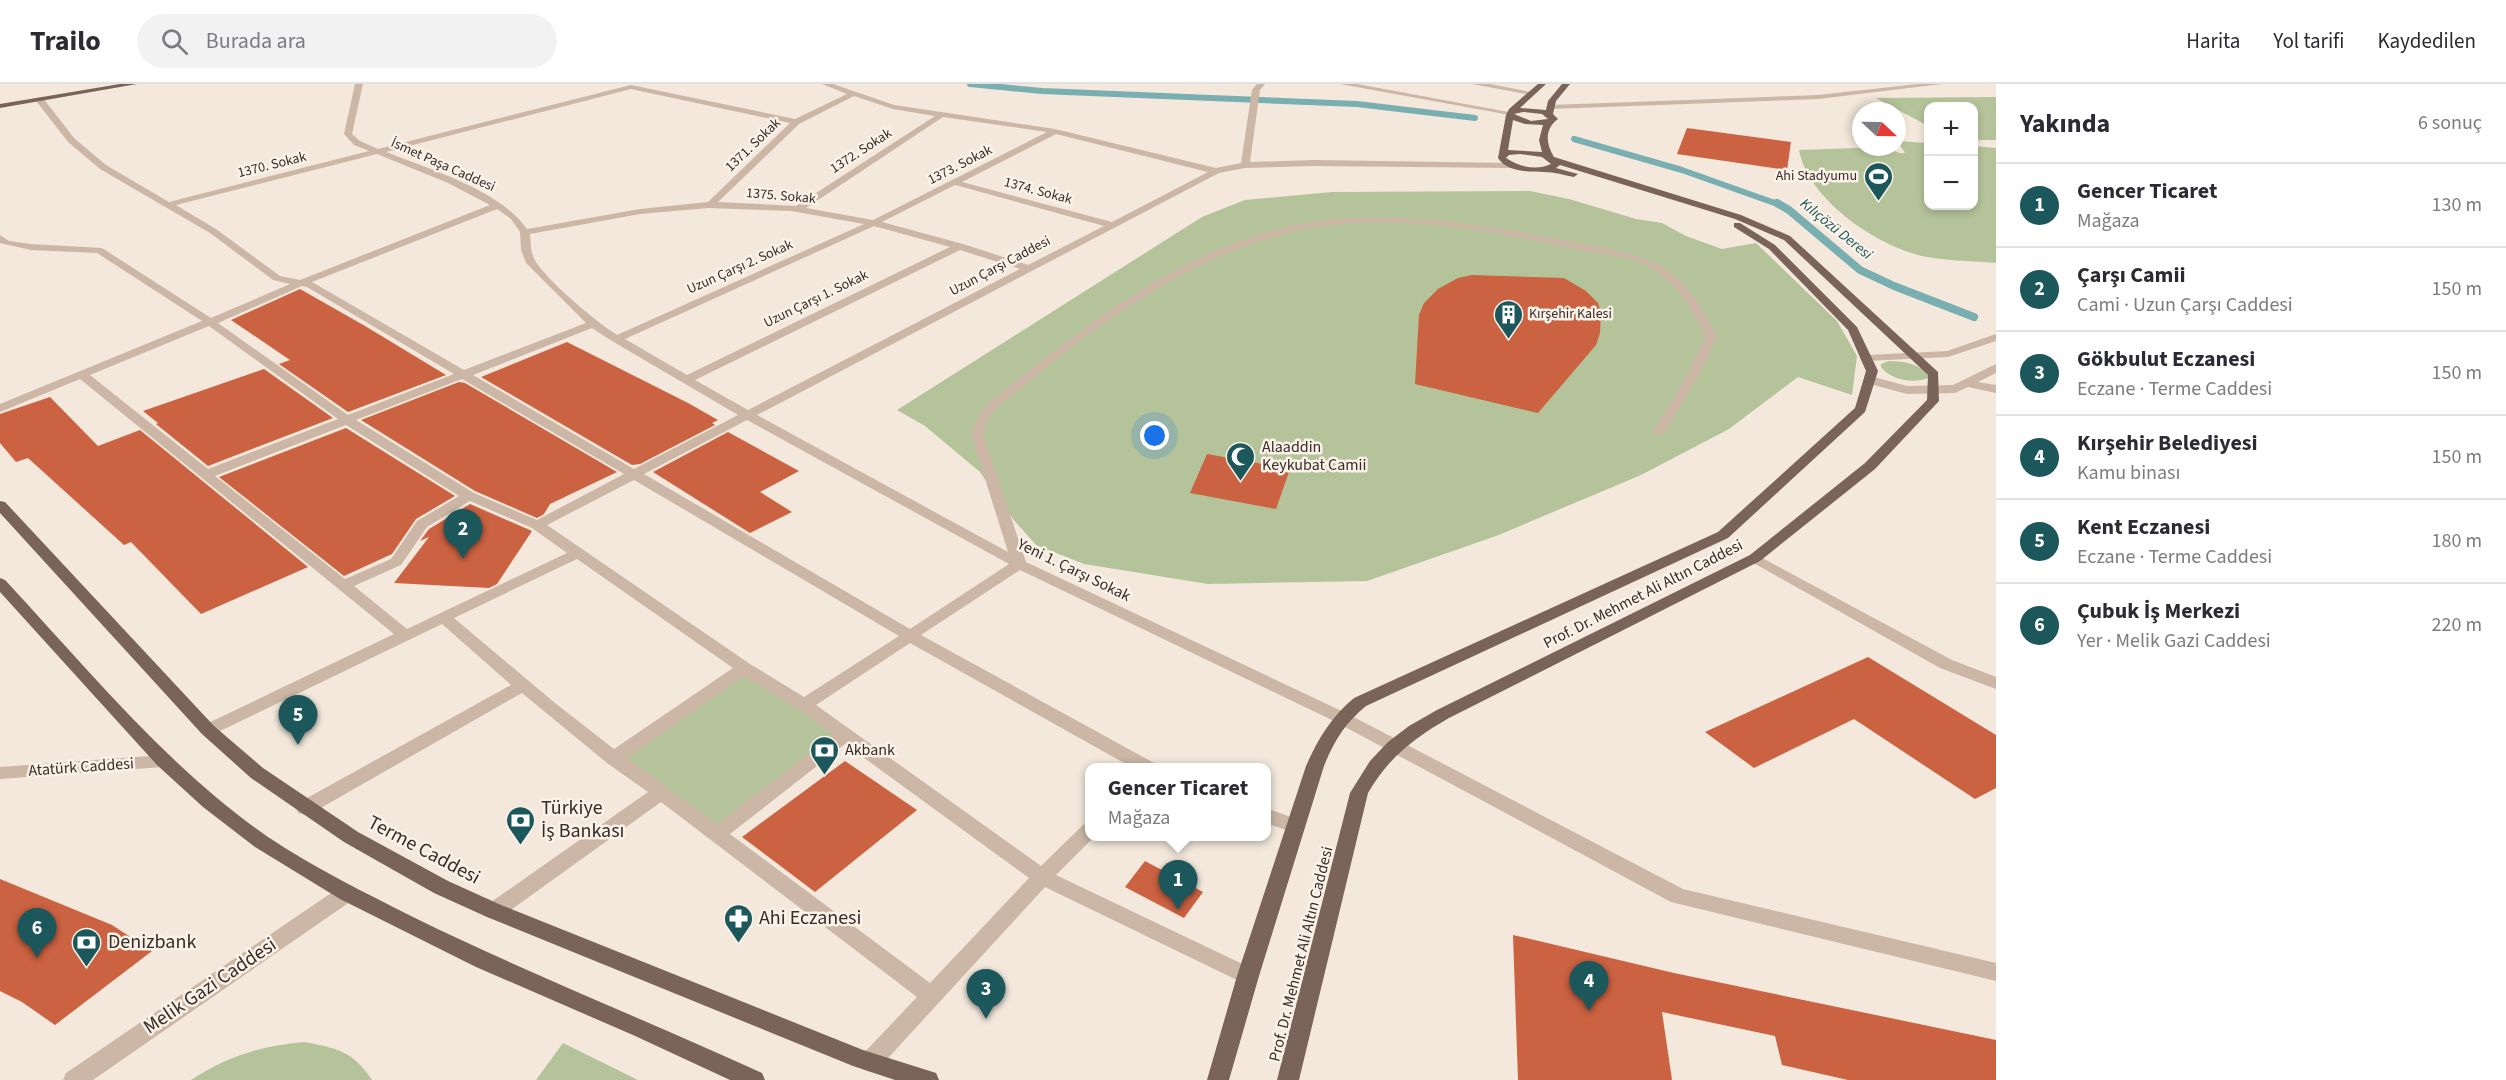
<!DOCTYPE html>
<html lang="tr">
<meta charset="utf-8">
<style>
:root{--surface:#fff;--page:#f2f2f3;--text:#2b2b33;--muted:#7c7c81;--line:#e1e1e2;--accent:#1b575b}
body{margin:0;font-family:"Source Sans 3",sans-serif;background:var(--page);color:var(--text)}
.controls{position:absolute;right:18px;top:18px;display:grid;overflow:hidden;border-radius:12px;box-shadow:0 3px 9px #0003}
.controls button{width:54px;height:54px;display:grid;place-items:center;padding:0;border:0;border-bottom:2px solid var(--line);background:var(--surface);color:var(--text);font:30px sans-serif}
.compass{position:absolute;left:1852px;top:18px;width:54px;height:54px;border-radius:50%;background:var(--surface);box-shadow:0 3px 9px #0003;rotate:112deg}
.you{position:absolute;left:1155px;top:352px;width:21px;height:21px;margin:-15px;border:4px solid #fff;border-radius:50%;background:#1a73e8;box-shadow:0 0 0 9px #1a73e833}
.badge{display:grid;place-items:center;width:39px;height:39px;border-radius:50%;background:var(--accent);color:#fff;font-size:20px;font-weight:700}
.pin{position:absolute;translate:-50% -50px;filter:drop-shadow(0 2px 3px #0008)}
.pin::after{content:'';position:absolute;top:32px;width:21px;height:18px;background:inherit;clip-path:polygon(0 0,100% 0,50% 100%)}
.popup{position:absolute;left:1085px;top:679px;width:186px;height:78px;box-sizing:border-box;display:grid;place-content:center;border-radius:12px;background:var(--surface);filter:drop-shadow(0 2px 4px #0005);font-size:20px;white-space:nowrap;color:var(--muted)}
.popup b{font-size:22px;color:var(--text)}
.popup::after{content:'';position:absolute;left:50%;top:100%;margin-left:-12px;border:12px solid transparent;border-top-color:var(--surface)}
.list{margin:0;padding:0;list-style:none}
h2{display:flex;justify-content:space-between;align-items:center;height:78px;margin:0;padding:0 24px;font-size:26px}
h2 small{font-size:20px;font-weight:400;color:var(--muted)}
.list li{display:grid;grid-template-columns:39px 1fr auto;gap:18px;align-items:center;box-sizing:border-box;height:84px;padding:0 24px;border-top:2px solid var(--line)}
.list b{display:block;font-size:22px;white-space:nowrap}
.list p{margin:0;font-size:20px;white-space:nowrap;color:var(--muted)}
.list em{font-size:20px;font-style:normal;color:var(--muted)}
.icon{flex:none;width:33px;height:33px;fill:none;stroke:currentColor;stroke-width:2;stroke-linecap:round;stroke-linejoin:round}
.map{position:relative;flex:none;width:1996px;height:996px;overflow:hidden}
header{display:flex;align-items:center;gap:36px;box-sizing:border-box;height:84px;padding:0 30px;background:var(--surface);border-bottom:2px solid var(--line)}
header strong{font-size:28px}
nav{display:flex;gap:33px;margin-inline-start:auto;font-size:21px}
.search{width:420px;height:54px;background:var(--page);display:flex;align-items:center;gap:15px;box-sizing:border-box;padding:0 21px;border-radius:33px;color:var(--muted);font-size:22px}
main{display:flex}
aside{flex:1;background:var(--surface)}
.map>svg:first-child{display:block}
.green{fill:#b5c39a}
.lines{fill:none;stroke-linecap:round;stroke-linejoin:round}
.stream-far1{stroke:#79afb1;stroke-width:6}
.stream{stroke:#79afb1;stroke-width:8}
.building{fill:#cb6241}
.minor{fill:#ccb7a6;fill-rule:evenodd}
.major{fill:#7a6358;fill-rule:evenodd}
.labels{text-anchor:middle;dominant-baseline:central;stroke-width:5;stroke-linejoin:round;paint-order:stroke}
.far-street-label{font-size:14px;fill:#382c27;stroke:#faf2e8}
.far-poi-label{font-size:14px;fill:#382c27;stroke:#faf2e8;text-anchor:end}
.far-water-label{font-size:15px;font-style:italic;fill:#1b575b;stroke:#faf2e8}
.poi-label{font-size:16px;fill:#382c27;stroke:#faf2e8;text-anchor:start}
.street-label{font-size:16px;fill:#382c27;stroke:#faf2e8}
.near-poi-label{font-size:20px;fill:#382c27;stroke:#faf2e8;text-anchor:start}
.near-street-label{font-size:20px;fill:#382c27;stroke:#faf2e8}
</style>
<header>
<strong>Trailo</strong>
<div class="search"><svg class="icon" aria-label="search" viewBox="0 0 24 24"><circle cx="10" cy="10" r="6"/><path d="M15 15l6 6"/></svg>Burada ara</div>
<nav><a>Harita</a><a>Yol tarifi</a><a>Kaydedilen</a></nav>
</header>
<main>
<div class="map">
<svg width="1996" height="996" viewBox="0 0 1996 996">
<rect width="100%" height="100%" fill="#f3e8db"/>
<!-- green -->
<path class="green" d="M1996 13V56H1974V22H1928V42L1876 14Z
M1897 57 1928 59V122H1974V62L1996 64V179C1973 177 1949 177 1927 173 1879 164 1808 116 1799 66L1886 63 1899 69H1905Z
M1530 107 1569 115 1636 135 1662 139 1686 152 1722 165 1756 159 1837 237 1857 272 1852 311 1798 293 1729 345 1641 391 1496 452 1367 497 1208 500 1084 480 1036 461 1013 435 980 388 925 342 897 326 1202 133 1245 116 1332 108Z
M1889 277C1904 277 1920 280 1929 292L1928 294C1913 300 1891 296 1881 283V280Z
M744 584 845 651 716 751 613 675Z
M304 958C337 964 353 967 372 996H191C228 972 261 962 304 958Z
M563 959 638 996H536Z"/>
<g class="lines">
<!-- stream-far1 -->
<path class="stream-far1" d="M970 0 1042 7 1357 20 1475 34
M1574 55 1682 86 1780 121"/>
<!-- stream -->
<path class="stream" d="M1777 119 1789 126 1860 186 1894 202 1974 233"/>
</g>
<!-- building -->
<path class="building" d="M1687 44 1791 58 1787 86 1677 70Z
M1472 191 1564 194 1586 207 1598 219 1601 228 1600 249 1596 261 1538 329 1415 300 1419 231 1424 219 1438 205 1458 194Z
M300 205 365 242 446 291 348 328 279 280 290 276 231 236Z
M567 258 688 319 718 336 712 339 715 341 640 380 632 381 481 293Z
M264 285 333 334 208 382 156 340 158 339 143 327Z
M459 298 465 299 617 388 550 420 544 430 537 434 475 407 361 336Z
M50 313 98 362 140 346 308 483 201 530 131 458 124 461 28 374 16 378 0 359V330Z
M346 344 455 412 416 435 392 470 344 492 219 393Z
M728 348 799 387 760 408 792 428 750 449 653 388Z
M1207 370 1290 385 1276 425 1190 409Z
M470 420 532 447 497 500 489 504 394 499 429 453 420 457 429 445Z
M1868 573 1996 651V704L1975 715 1854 635 1754 684 1705 648Z
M845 677 917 726 815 808 742 753Z
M1145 777 1203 808 1184 834 1125 803Z
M0 795 112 841 152 867 55 941 22 918 0 907Z
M1513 851 1674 889 1996 956V996H1848L1782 981 1775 952 1662 928 1672 996H1518Z"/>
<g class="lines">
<!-- minor -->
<path class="minor" d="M355 0H363L352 50 360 57 378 65 631 1 795 35 847 10 822 0H833L894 21 1055 45 1216 84 1241 79 1252 6 1257 0H1265L1260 6 1250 78 1314 76 1513 79V83L1510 84 1314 82 1245 84 1219 89 757 331 1008 468 971 350 980 329 989 318C1083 244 1181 163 1301 140 1385 124 1475 139 1558 155 1639 172 1678 168 1717 253L1699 291 1665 348 1659 352 1653 348 1687 291 1705 253C1693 225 1677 199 1650 183 1630 172 1602 170 1580 166 1490 147 1393 127 1301 146 1202 166 1106 233 1030 297 1019 307 1001 317 992 329 988 335 986 343 983 350L1026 478 1346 629 1683 805 1996 879V897L1671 818 1334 637 1020 486 921 551 1154 679 1157 684H1133L910 559 816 621 1041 782 1083 741 1090 739V752H1095L1056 791 1255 886 1259 892 1255 898 1248 901 1241 898 1045 803 878 985 870 988 862 985 859 978 862 971 917 913 661 718 501 833 494 835 487 833 484 827 487 821 648 708 607 679 522 609 312 729 305 731 298 729 296 724 298 719 511 601 442 540 214 650H202L199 646 202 642 394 550 80 295 0 328V320L202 237 97 169 31 166 0 159V151L9 157 31 160 102 164 211 234 290 200 273 196 210 149 100 85 68 58 37 18V14H43L74 54 106 81 169 118 369 67 354 61 344 50ZM631 5 790 39 708 118 640 125 527 145C498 105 431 86 386 68ZM854 12 893 25 935 32 796 122 718 118 799 40ZM943 33 1047 48 873 136 806 124ZM1056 50 1208 88 1112 138 962 98ZM377 70 448 99 490 121 300 196 280 192 216 145 176 121ZM955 101 1104 142 1028 181 963 160 882 138ZM709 124 791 127 864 140 617 251C595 237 549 198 536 178 530 169 531 159 530 150L640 130ZM497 125 511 135 520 148 521 166 526 179 586 239 464 286 312 198ZM874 142 950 163 687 291 625 255ZM960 166 1020 185 748 326 695 296ZM302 202 307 203 454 290 348 331 218 239ZM209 242 338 335 208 385 90 291ZM592 244 612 257 738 331 634 385 473 291ZM462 295 624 390 537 436 474 409 356 336ZM747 336 1009 480 910 545 644 390ZM346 341 459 412 417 437 391 475 345 495 215 392ZM634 396 899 552 804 613 750 580 547 441ZM470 417 532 444 567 469 407 545 354 502 401 481 427 443ZM577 475 733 584 614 665 555 619 454 534ZM744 592 798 625 833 651 717 740 627 674ZM845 660 1029 794 930 899 730 750Z
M1340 0H1357L1514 29 1510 31Z
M1472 0H1490L1536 9 1532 11Z
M1918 0H1942L1818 15 1551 25 1547 23 1551 21 1818 11Z
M1996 250V257L1948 273 1867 277 1861 274 1867 271 1947 267Z
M1996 280V289L1978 298 1996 301V309L1968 303 1955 309 1907 310 1866 299 1864 296 1870 292 1907 302 1953 301Z
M1755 470 1952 576 1996 593V605L1940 584 1750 477 1748 474 1750 471Z
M163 671 169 673 172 677 169 681 163 683 0 695V683Z
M1266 724 1302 737 1304 742 1302 747 1295 749 1266 739Z
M347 801 354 803 357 809 354 815 93 996H63L66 989 340 803Z"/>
<!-- major -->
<path class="major" d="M120 0H137L0 24V20Z
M1538 0H1546L1520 24 1546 26 1548 17 1562 0H1570L1556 17 1553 30 1558 35C1544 45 1546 60 1554 73L1741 131 1790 152 1938 288 1939 317 1875 385 1760 477 1449 634C1414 654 1388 674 1368 709L1299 996H1277L1350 709 1370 677 1388 658 1409 642 1437 626 1750 471 1865 379 1927 316 1928 291 1784 156 1735 135 1560 81 1556 84 1578 90 1574 93C1564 91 1554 88 1544 88 1529 87 1508 89 1498 74L1506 31 1509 25ZM1523 28 1542 30 1548 35 1531 37 1514 30ZM1513 36 1525 40 1543 41 1539 56 1542 68 1508 66ZM1520 70 1542 73 1551 80C1537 87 1519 83 1506 74L1509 71Z
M1734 139H1740L1775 161 1857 243 1878 287 1865 328 1728 454 1366 622C1345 639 1334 657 1324 682L1259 892 1229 996H1207L1237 892 1306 682C1318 655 1331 633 1354 614L1718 448 1855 324 1866 287 1848 246 1769 165 1734 143Z
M0 417 5 418 214 642 263 684 358 748 448 797 501 821 863 966 936 989 939 996H895L853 982 487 833 434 809 344 758 251 694 202 650 0 429Z
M0 494 5 496C88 585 167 683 268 753 314 784 364 808 413 833 527 889 646 936 762 989L765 996H730L633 951 476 883 340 815 255 763 203 723 157 681 0 508Z"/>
</g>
<!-- icons -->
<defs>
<symbol id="stadium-pin" viewBox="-11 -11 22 30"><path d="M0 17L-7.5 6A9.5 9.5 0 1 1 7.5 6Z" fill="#1b575b" stroke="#faf2e8"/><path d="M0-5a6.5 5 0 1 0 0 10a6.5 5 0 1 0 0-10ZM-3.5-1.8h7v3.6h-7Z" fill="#fff"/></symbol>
<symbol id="building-pin" viewBox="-11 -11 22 30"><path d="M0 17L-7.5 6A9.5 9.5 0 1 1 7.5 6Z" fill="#1b575b" stroke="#faf2e8"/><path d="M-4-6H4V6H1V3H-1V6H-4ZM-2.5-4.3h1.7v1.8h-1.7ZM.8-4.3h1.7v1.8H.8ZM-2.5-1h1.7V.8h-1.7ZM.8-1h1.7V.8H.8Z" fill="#fff"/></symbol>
<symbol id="mosque-pin" viewBox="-11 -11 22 30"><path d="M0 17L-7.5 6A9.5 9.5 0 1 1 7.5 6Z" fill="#1b575b" stroke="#faf2e8"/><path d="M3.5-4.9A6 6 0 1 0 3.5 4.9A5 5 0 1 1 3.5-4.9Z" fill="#fff"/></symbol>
<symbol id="bank-pin" viewBox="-11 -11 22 30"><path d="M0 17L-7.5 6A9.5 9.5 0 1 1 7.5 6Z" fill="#1b575b" stroke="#faf2e8"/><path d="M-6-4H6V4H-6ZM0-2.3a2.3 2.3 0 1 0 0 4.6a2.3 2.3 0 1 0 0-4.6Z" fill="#fff"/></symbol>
<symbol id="pharmacy-pin" viewBox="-11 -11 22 30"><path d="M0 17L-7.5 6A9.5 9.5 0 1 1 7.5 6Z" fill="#1b575b" stroke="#faf2e8"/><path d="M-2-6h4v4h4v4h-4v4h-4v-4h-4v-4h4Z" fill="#fff"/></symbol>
</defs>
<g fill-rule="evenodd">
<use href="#stadium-pin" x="1862" y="76" width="33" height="45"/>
<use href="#building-pin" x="1492" y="214" width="33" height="45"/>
<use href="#mosque-pin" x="1224" y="356" width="33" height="45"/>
<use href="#bank-pin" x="808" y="650" width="33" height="45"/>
<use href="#bank-pin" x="504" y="720" width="33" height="45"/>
<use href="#pharmacy-pin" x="722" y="818" width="33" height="45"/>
<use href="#bank-pin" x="70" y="842" width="33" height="45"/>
</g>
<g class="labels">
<!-- far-street labels -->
<g class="far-street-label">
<text transform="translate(753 61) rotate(-44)">1371. Sokak</text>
<text transform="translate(861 67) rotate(-33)">1372. Sokak</text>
<text transform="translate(272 81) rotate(-14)">1370. Sokak</text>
<text transform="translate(443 81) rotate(24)">İsmet Paşa Caddesi</text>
<text transform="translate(960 81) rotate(-27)">1373. Sokak</text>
<text transform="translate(1038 107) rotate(15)">1374. Sokak</text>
<text transform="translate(781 112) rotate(5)">1375. Sokak</text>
<text transform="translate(1000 182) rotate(-28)">Uzun Çarşı Caddesi</text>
<text transform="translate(740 183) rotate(-24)">Uzun Çarşı 2. Sokak</text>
<text transform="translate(816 215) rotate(-26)">Uzun Çarşı 1. Sokak</text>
</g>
<!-- far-poi labels -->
<g class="far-poi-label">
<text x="1857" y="92">Ahi Stadyumu</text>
<text x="1529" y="230" text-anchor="start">Kırşehir Kalesi</text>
</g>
<!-- far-water labels -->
<g class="far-water-label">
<text transform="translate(1836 145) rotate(39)">Kılıçözü Deresi</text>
</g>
<!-- poi labels -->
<g class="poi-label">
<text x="1262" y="363">Alaaddin<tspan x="1262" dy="18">Keykubat Camii</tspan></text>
<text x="845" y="666">Akbank</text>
</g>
<!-- street labels -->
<g class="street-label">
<text transform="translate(1074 486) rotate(26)">Yeni 1. Çarşı Sokak</text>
<text transform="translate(1643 510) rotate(-27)">Prof. Dr. Mehmet Ali Altın Caddesi</text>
<text transform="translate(81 683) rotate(-4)">Atatürk Caddesi</text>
<text transform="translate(1301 870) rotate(-76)">Prof. Dr. Mehmet Ali Altın Caddesi</text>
</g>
<!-- near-poi labels -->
<g class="near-poi-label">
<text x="541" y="724">Türkiye<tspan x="541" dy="23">İş Bankası</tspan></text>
<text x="759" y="834">Ahi Eczanesi</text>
<text x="108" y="858">Denizbank</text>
</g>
<!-- near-street labels -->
<g class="near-street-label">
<text transform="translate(424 766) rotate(28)">Terme Caddesi</text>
<text transform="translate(210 902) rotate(-34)">Melik Gazi Caddesi</text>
</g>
</g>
</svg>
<div class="controls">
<button>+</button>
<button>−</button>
</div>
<svg class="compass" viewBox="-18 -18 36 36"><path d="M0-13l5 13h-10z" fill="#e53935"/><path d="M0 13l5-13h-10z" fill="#7c7c81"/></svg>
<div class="you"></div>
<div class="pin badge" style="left:1178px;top:826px">1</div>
<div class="popup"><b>Gencer Ticaret</b>Mağaza</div>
<div class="pin badge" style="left:463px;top:475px">2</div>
<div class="pin badge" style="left:986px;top:935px">3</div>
<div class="pin badge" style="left:1589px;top:927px">4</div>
<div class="pin badge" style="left:298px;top:661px">5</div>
<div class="pin badge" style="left:37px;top:874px">6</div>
</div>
<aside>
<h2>Yakında<small>6 sonuç</small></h2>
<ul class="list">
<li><span class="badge">1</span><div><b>Gencer Ticaret</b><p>Mağaza</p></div><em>130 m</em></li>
<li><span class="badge">2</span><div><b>Çarşı Camii</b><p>Cami · Uzun Çarşı Caddesi</p></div><em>150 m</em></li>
<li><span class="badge">3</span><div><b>Gökbulut Eczanesi</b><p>Eczane · Terme Caddesi</p></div><em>150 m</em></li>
<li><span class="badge">4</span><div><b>Kırşehir Belediyesi</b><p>Kamu binası</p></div><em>150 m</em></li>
<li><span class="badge">5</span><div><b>Kent Eczanesi</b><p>Eczane · Terme Caddesi</p></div><em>180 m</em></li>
<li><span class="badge">6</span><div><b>Çubuk İş Merkezi</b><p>Yer · Melik Gazi Caddesi</p></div><em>220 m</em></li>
</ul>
</aside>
</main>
